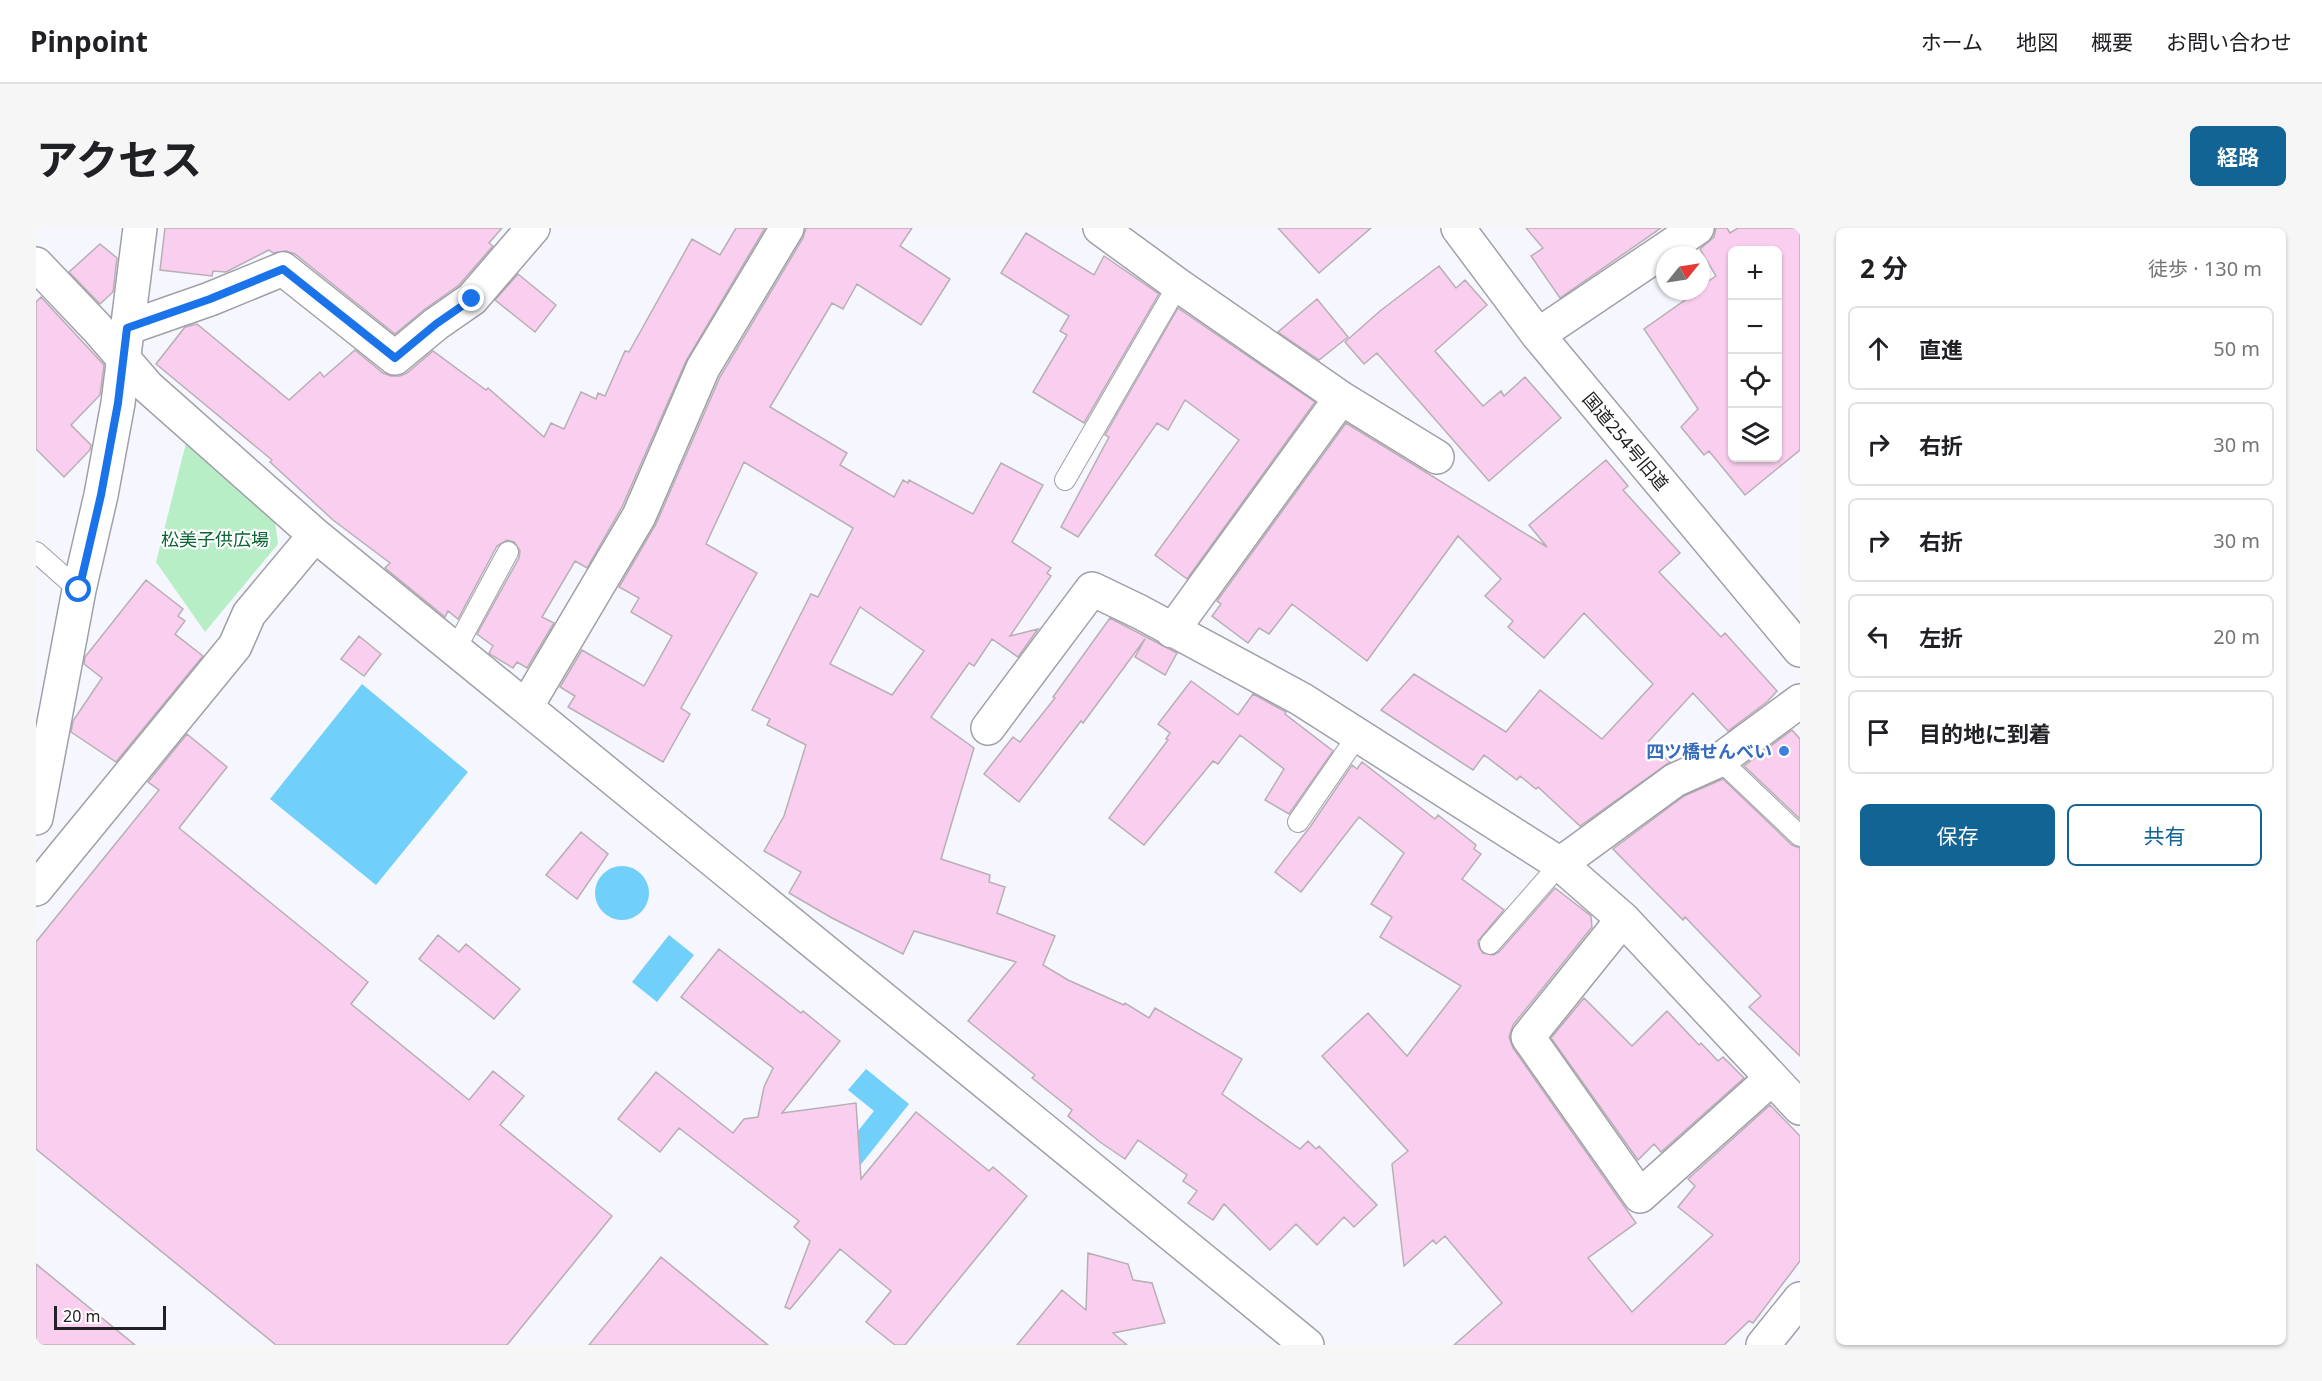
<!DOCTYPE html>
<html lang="ja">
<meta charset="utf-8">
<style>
:root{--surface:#fff;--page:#f6f6f6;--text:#202124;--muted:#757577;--line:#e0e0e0;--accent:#126495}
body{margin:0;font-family:"Noto Sans","Noto Sans JP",sans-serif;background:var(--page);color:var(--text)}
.controls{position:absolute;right:18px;top:18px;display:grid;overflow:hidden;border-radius:9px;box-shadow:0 2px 4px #0004}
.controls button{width:54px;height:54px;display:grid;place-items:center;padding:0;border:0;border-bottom:2px solid var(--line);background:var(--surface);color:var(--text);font:30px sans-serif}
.compass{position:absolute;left:1620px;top:18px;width:54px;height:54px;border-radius:50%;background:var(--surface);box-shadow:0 2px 4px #0004;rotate:60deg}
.scale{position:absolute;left:18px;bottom:15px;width:112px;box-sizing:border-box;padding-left:6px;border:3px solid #222226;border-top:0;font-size:16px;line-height:21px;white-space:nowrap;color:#222226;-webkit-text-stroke:4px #fff;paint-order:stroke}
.stop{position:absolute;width:18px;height:18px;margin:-14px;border:4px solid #1a73e8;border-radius:50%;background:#fff}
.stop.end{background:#1a73e8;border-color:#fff;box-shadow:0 2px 6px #0008}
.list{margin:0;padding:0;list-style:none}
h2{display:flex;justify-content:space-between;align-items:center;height:78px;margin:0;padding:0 24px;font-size:26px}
h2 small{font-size:20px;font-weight:400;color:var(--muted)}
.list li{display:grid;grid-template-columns:39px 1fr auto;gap:18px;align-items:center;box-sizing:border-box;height:84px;margin:0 12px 12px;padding:0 12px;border:2px solid var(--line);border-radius:9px}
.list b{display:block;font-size:22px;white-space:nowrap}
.list em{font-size:20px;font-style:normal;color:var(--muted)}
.actions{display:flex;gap:12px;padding:18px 24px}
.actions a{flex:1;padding:14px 0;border:2px solid var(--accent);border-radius:9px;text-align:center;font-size:21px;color:var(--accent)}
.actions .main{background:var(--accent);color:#fff}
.icon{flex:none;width:33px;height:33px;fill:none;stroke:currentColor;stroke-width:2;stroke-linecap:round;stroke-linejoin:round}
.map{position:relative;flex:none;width:1764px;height:1117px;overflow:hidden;border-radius:9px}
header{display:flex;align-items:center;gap:36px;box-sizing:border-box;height:84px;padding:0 30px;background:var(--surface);border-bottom:2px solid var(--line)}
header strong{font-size:28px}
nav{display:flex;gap:33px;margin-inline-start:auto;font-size:21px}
.intro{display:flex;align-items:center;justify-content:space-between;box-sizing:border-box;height:144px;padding:0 36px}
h1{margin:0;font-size:42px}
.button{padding:15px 27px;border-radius:9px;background:var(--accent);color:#fff;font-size:21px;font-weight:700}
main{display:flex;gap:36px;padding:0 36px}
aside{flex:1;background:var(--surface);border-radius:9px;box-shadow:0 2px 4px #0004}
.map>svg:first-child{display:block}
.green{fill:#b8eec6}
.water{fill:#71d0f9}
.building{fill:#f9ceee;stroke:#b8afb5;stroke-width:1.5;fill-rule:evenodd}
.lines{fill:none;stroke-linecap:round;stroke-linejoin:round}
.service-casing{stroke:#a0a0a9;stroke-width:22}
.minor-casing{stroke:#a0a0a9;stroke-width:36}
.tertiary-casing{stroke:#a0a0a9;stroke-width:36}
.service{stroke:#fff;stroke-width:20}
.minor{stroke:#fff;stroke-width:33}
.tertiary{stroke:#fff;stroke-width:33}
.route{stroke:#1a73e8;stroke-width:8}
.shop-dot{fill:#3f7fe0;stroke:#fff;stroke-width:2}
.labels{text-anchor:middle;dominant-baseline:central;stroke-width:4.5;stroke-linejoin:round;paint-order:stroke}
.street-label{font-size:18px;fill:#222226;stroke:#fff}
.park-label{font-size:18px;fill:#096333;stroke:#fff}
.shop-label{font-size:18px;font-weight:bold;fill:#366cbe;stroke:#fff;text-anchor:end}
</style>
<header>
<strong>Pinpoint</strong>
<nav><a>ホーム</a><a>地図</a><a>概要</a><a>お問い合わせ</a></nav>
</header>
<div class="intro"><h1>アクセス</h1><a class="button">経路</a></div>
<main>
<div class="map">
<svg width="1764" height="1117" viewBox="0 0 1764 1117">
<rect width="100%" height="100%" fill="#f5f6fe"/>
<!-- green -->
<path class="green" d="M150 215 239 292 242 316 169 404 120 334Z"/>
<!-- water -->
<path class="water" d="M326 456 432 544 340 657 234 571Z
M559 665a27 27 0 1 1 54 0a27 27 0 1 1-54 0Z
M633 707 658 727 621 774 596 754Z
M830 841 873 876 811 954 793 939 838 883 812 862Z"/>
<!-- building -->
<path class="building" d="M129 0H466L453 15 457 18 423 57 389 81 359 106 259 26 250 23 237 25 233 22 190 44 177 43 176 48 124 42Z
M700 0H729L650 133 586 279 551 340 539 333 506 389 518 395 491 440 481 434 477 440 457 428 453 425 457 418 441 406 483 330 484 323 478 314 471 312 461 318 422 391 412 383 409 389 349 340 354 335 297 292 234 234 236 232 120 136 149 99 161 96 253 172 284 144 288 149 319 122 347 145 355 148H364L371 145 397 123 450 162 452 160 508 209 515 195 528 201 545 164 560 171 562 165 569 168 589 123 593 124 656 11 684 27Z
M770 0H876L864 18 914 51 885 97 821 56 807 81 796 75 734 179 811 225 804 237 858 269 867 252 872 255 873 252 937 286 965 235 1007 257 976 314 1015 340 1011 345 1015 348 974 408 1002 401 982 429 956 411 938 438 933 435 895 489 938 520 905 631 954 647 953 654 969 659 961 685 1019 708 1007 737 1032 752 1088 777 1089 775 1113 790 1119 780 1206 831 1186 866 1264 921 1272 913 1280 921 1283 918 1341 977 1318 999 1308 989 1281 1017 1260 996 1234 1022 1188 976 1177 992 1152 975 1161 963 1147 953 1151 947 1102 912 1089 931 1064 914 1032 888 1036 882 996 850 999 847 932 793 980 734 878 703 867 726 796 690 753 665 765 644 728 623 748 588 770 517 731 497 734 491 716 482 775 366 782 369 817 300 708 234 670 316 721 345 645 480 654 486 627 534 532 479 539 468 524 459 546 422 608 458 636 408 595 384 603 370 583 359 620 296 684 149 767 10ZM824 379 888 423 856 467 794 436Z
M1242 0H1335L1283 45Z
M1490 0H1625L1524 70 1495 28 1507 20Z
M1680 0H1691L1694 5 1702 0H1764V222L1709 267 1673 223 1668 227 1645 199 1662 181 1608 101 1649 72 1647 69 1656 63H1665V58L1680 48 1664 21 1678 9ZM1696 22H1742V230H1696Z
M990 5 1058 47 1068 28 1123 66 1048 195 997 164 1031 107 1024 103 1033 88 965 45Z
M64 16 81 30 77 64 64 76 33 44Z
M1403 38 1420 60 1429 52 1451 77 1399 123 1447 178 1465 163 1468 168 1489 149 1525 190 1453 253 1341 125 1328 136 1309 114 1344 83Z
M482 46 520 77 499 104 459 72Z
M5 69 68 137 64 167 35 197 55 217 54 222 28 249 0 221V74Z
M1281 71 1312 109 1283 132 1242 104Z
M1142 80 1279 174 1151 351 1119 327 1203 212 1149 172 1132 202 1121 195 1042 309 1025 299 1073 209 1069 207Z
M1310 195 1511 319 1493 297 1570 232 1592 258 1587 262 1644 325 1623 344 1685 409 1689 405 1741 463 1732 473 1692 503 1657 465 1612 514 1634 534 1544 598 1502 559 1500 561 1484 548 1481 552 1448 527 1437 542 1345 482 1378 446 1470 504 1504 462 1566 511 1617 456 1548 385 1508 430 1472 399 1477 393 1449 368 1465 351 1422 308 1331 433 1256 376 1233 406 1223 400 1212 415 1176 388 1185 376 1181 373Z
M110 352 147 381 142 388 149 393 139 406 167 428 80 534 35 504 37 493 66 450 48 436 49 429Z
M1074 390 1141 425 1129 447 1099 429 1109 411 1047 495 1045 493 983 574 948 546 977 509 984 514 1019 470 1017 469Z
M323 408 345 426 328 448 305 431Z
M1155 453 1202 487 1217 466 1250 484 1249 486 1297 523 1253 586 1229 572 1248 541 1204 507 1182 536 1177 533 1108 617 1073 590 1132 512 1130 511 1134 505 1122 496Z
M1756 502 1764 511V591L1708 538Z
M151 506 191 539 143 600 332 754 315 776 433 872 457 843 488 868 464 897 576 988 471 1117H240L0 921V714L123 562 112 554Z
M1326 534 1399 591 1402 587 1440 617 1438 621 1445 626 1426 651 1468 682 1442 713 1443 719 1447 725 1457 727 1463 724 1519 660 1555 688 1556 699 1477 797 1473 809 1477 820 1600 995 1552 1030 1596 1084 1677 1007 1642 979 1659 958 1652 951 1734 877 1764 908V1033L1717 1095 1713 1093 1688 1117H1418L1466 1075 1409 1008 1400 1016 1397 1012 1368 1038 1356 936 1372 923 1286 828 1332 785 1371 828 1425 758 1344 709 1356 689 1335 676 1368 625 1323 589 1265 664 1239 644 1274 599 1316 537 1321 541Z
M1687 551 1756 617 1764 620V828L1713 779 1725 768 1649 689 1647 692 1577 621 1648 568Z
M545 604 572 626 541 671 510 647Z
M402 707 423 724 430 716 484 761 458 791 383 731Z
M683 721 765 785 767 783 804 813 746 885 820 875 825 951 880 884 953 943 957 939 991 968 869 1117H859L830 1094 855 1063 804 1021 754 1081 749 1079 774 1013 758 999 763 993 643 900 624 924 582 891 620 844 697 905 708 891 722 889 728 859 737 840 645 769Z
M1548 770 1596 818 1631 783 1663 817 1665 815 1682 833 1687 829 1708 850 1625 924 1618 916 1602 932 1515 810Z
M1052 1025 1092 1036 1097 1052 1116 1055 1129 1095 1077 1105 1091 1117H981L1026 1062 1050 1082Z
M625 1029 732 1117H553Z
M0 1036 99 1117H0Z"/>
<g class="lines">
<defs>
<path id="service" d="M1029 252 1142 57
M0 324 43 362
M419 422 472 324
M1684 532 1764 608
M1262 594 1322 507
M1454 716 1524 636"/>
<path id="minor" d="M1064 0 1142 57 1305 170 1401 229
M0 36 61 100 112 159 279 307 1271 1117
M91 100 174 71 247 41 359 130 400 96 436 71 497 0
M1502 107 1661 0
M1136 403 1305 170
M490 479 603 288 667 140 751 0
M952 500 1056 361 1104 384 1265 471 1524 636 1587 691 1764 880
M0 590 43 362 65 267 82 175 104 0
M1524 636 1639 552 1684 532 1764 473
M0 661 199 418 213 386 279 307
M1587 691 1492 809 1604 968 1736 850"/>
<path id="tertiary" d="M1422 0 1502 107 1764 422
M1727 1117 1764 1071"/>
</defs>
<!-- service casing -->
<use href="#service" class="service-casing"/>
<!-- minor casing -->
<use href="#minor" class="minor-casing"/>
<!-- tertiary casing -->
<use href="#tertiary" class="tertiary-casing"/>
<!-- service -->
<use href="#service" class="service"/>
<!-- minor -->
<use href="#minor" class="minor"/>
<!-- tertiary -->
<use href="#tertiary" class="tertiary"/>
</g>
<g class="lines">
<!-- route -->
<path class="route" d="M43 362 65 267 82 175 91 100 174 71 247 41 359 130 400 96 436 71"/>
</g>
<!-- markers -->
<circle class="shop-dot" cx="1748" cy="523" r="6"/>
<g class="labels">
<!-- street labels -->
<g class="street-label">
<text transform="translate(1590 213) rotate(50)">国道254号旧道</text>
</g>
<!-- park labels -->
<g class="park-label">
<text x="179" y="311">松美子供広場</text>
</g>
<!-- shop labels -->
<g class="shop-label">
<text x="1736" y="523">四ツ橋せんべい</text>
</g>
</g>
</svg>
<div class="controls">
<button>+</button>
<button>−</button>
<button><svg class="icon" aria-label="locate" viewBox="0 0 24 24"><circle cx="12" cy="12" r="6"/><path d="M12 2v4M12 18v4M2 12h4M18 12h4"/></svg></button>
<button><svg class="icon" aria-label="layers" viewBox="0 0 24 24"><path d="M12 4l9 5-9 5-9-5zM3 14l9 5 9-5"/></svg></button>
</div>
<svg class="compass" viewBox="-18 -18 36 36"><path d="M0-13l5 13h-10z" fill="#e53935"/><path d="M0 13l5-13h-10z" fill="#757577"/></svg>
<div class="scale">20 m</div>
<div class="stop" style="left:43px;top:362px"></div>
<div class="stop end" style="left:436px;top:71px"></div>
</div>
<aside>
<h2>2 分<small>徒歩 · 130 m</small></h2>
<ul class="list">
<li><svg class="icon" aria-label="ahead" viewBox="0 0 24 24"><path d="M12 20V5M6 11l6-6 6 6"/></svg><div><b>直進</b></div><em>50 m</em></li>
<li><svg class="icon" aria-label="right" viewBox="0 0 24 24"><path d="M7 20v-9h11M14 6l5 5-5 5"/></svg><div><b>右折</b></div><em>30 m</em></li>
<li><svg class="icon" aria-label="right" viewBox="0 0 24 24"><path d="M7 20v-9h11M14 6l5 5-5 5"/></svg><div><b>右折</b></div><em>30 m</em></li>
<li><svg class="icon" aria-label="left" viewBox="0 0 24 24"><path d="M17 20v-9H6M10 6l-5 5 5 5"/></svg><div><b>左折</b></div><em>20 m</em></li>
<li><svg class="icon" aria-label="arrive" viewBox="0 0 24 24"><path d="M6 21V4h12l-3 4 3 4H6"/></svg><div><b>目的地に到着</b></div></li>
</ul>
<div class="actions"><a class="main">保存</a><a>共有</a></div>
</aside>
</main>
